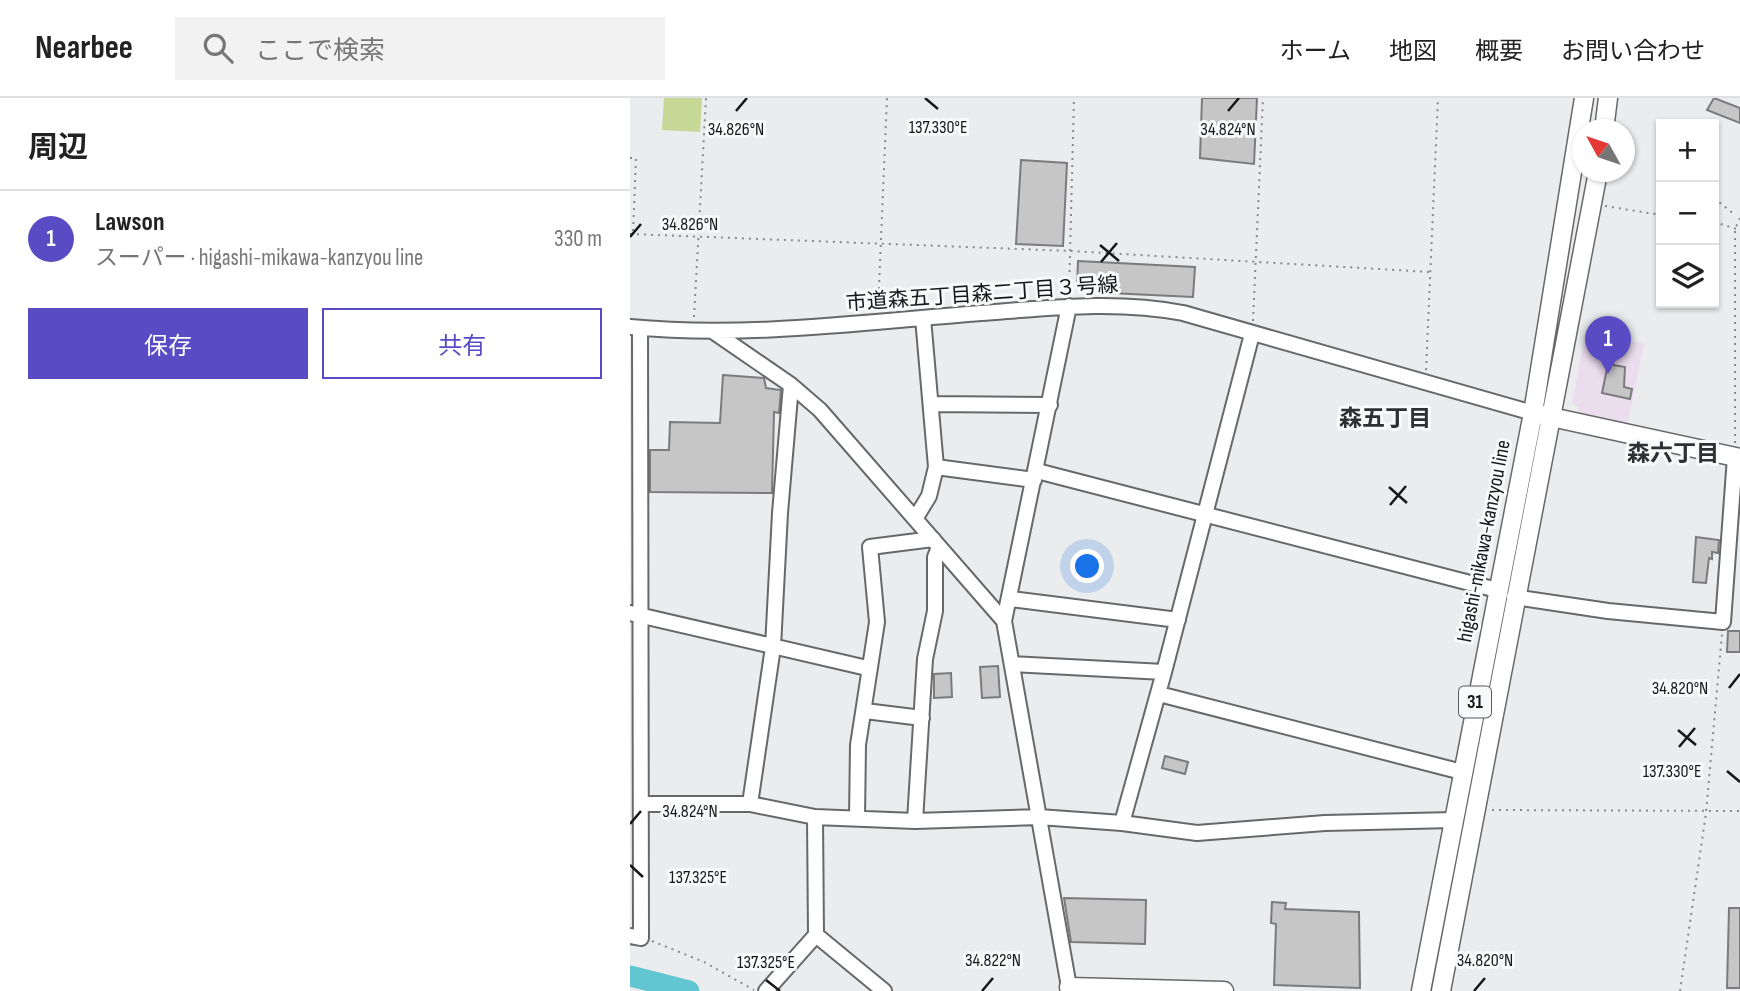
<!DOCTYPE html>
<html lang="ja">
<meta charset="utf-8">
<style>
:root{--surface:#fff;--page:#f2f2f2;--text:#222;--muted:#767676;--line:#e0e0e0;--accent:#594bc3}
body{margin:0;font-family:"Sofia Sans Condensed","Noto Sans JP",sans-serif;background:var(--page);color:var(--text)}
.controls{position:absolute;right:21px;top:21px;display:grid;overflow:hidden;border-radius:0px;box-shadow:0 2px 5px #0004}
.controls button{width:63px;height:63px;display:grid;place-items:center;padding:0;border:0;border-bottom:2px solid var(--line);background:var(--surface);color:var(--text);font:35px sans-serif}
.compass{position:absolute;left:942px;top:21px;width:63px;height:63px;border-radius:50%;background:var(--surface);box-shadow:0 2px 5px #0004;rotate:310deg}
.you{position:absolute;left:458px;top:469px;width:24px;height:24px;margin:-18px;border:5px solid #fff;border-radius:50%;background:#1a73e8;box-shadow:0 0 0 10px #1a73e833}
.badge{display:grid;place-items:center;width:46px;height:46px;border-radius:50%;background:var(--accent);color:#fff;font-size:23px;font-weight:700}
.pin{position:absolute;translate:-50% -58px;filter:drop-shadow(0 2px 4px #0008)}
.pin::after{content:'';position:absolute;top:37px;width:24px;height:21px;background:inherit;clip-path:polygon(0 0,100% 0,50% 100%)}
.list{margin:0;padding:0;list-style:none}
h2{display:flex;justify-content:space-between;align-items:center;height:91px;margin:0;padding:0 28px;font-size:30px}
h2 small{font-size:23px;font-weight:400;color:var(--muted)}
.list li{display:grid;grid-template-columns:46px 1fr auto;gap:21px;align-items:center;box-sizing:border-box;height:98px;padding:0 28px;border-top:2px solid var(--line)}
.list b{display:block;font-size:26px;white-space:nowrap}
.list p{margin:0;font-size:23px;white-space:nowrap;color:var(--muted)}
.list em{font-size:23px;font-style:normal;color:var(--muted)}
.actions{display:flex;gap:14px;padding:21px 28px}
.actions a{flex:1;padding:16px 0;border:2px solid var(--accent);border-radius:0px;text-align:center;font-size:24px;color:var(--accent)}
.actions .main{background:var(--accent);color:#fff}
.icon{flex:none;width:38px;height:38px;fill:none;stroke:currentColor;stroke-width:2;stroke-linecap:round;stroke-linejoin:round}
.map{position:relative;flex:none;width:1110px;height:893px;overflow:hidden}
header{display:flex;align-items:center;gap:42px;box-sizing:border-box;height:98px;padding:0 35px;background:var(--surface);border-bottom:2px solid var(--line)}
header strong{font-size:33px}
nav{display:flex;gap:38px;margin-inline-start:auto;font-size:24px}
.search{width:490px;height:63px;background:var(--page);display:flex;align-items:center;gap:18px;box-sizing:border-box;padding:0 24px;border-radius:0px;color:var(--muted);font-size:26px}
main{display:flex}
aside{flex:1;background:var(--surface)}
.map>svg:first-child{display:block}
.commercial{fill:#ebdcee}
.green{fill:#c6d895}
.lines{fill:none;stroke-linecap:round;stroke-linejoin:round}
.river{stroke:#62c6d2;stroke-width:21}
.building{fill:#c6c6c7;stroke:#7b7b7d;stroke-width:2}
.minor-casing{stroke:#676869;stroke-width:18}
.major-casing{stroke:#676869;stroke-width:21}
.path{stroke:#88898a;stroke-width:2;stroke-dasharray:2 5;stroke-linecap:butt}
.minor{stroke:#fff;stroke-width:14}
.major{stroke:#fff;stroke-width:18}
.ticks{fill:none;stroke:#171718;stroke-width:2.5}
.labels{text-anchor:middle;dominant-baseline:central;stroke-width:6;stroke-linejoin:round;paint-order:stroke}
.shield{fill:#f8f9fa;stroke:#5a5b5c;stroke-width:2}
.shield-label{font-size:19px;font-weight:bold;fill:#171718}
.street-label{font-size:21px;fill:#171718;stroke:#f8f9fa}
.neighbourhood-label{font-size:23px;font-weight:bold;fill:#2f3031;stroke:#f8f9fa}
.ticks-label{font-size:18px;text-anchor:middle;fill:#171718;stroke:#f8f9fa;stroke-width:6;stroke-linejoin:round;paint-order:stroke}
</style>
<header>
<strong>Nearbee</strong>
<div class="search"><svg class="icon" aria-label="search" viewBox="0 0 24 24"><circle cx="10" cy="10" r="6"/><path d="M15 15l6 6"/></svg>ここで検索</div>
<nav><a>ホーム</a><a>地図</a><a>概要</a><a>お問い合わせ</a></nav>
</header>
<main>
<aside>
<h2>周辺<small></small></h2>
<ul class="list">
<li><span class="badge">1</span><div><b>Lawson</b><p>スーパー · higashi-mikawa-kanzyou line</p></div><em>330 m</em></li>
</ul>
<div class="actions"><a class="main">保存</a><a>共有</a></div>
</aside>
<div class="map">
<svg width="1110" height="893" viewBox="0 0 1110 893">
<rect width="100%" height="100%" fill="#eaeced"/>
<!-- commercial -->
<path class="commercial" d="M956 234 1014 246 997 327 948 315 949 309 942 306Z"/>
<!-- green -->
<path class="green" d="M34 0H72L70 34 32 32Z"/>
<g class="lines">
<!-- river -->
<path class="river" d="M0 878 59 893"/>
</g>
<!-- building -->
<path class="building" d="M572 0H627L624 66 570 60Z
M1084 0 1110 10V25L1077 12Z
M391 62 437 65 433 148 386 146Z
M448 163 565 169 563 199 458 194V188H447Z
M978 266 995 269 994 289 1002 291 1000 301 972 295Z
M93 277 134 280 136 290 151 292 149 315 144 314 142 395 20 394V352H39L40 324 90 325Z
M1066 439 1089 442 1088 455 1082 454V461L1079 460 1076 485 1063 484Z
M1098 533H1110V554H1097Z
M368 568 370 599 352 600 350 569Z
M321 575 322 599 304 600V576Z
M535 658 558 664 555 676 532 670Z
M434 800 516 802 515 846 441 844Z
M642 804 656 805 655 811 729 814 730 890 644 887 646 826 641 825Z
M1099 810H1110V890H1097Z"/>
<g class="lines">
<defs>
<path id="minor" d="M439 208 374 523 439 889
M0 229C117 240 235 224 351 215 419 210 486 202 553 215L903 315
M84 234 161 287 190 312 374 523
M302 306 420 307
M306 369 404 382
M407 373 867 492
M285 421 299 398 306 369 293 220
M884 499 978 513 1093 524 1105 359
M381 501 548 522
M0 515 237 570
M383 566 534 574
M529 596 832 674
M235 613 292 620
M12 706H120L185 719 285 723 409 719 492 725 567 735 695 725 824 722
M120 706 143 549 150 415 161 287
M227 720 228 647 247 524 240 449 303 441
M285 723 295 561 305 513V459L309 449
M492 725 534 574 622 236
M186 837 254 893
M0 838 11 840 10 230
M136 893 186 837 185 719"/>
<path id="major" d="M974 32 978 0
M912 317 1110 360
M440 893 439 889 594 893
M791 893 903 315 954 0
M811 893 968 74"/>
</defs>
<!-- minor casing -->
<use href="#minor" class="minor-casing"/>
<!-- major casing -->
<use href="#major" class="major-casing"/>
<!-- path -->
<path class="path" d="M0 60H6L3 134
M1084 100 1105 117
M975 108 1031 117
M1084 124 1110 132
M0 136 441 153 800 174
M439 195 444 0
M248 212 257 0
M64 219 76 0
M623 223 633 0
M796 272 808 0
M1105 345V131L1110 120
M862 712 1110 713
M22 843 74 864 124 892
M1050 893 1076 715 1092 536"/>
<!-- minor -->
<use href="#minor" class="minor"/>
<!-- major -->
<use href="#major" class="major"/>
</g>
<!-- ticks -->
<path class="ticks" d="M295 0 308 11M106 13 117 0M598 13 609 0M0 139 11 126M470 147 489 163M471 164 487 145M759 389 777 405M760 407 776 388M1099 590 1110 576M1048 632 1066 647M1049 649 1065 630M1097 673 1110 684M0 726 11 713M0 767 13 779M136 882 150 893M352 893 363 880M844 893 855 880"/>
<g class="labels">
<!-- shield labels -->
<rect class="shield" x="829" y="588.5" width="32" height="31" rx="5"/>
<g class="shield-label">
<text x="845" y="604">31</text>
</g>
<!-- street labels -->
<g class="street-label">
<text transform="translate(352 196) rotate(-4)">市道森五丁目森二丁目３号線</text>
<text transform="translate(854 443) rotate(-79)">higashi-mikawa-kanzyou line</text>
</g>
<!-- neighbourhood labels -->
<g class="neighbourhood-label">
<text x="755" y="321">森五丁目</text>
<text x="1043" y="356">森六丁目</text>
</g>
</g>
<g class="ticks-label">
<text x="308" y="35">137.330°E</text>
<text x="106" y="37">34.826°N</text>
<text x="598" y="37">34.824°N</text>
<text x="60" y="132">34.826°N</text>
<text x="1050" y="596">34.820°N</text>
<text x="1042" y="679">137.330°E</text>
<text x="60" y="719">34.824°N</text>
<text x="68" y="785">137.325°E</text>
<text x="363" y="868">34.822°N</text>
<text x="855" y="868">34.820°N</text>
<text x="136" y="870">137.325°E</text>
</g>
</svg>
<div class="controls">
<button>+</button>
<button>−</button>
<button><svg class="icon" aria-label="layers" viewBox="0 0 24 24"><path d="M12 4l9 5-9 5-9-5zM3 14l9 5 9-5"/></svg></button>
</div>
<svg class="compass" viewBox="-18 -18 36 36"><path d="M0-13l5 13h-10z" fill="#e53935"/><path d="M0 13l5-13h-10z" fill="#767676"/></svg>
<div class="you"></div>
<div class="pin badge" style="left:978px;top:276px">1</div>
</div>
</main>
